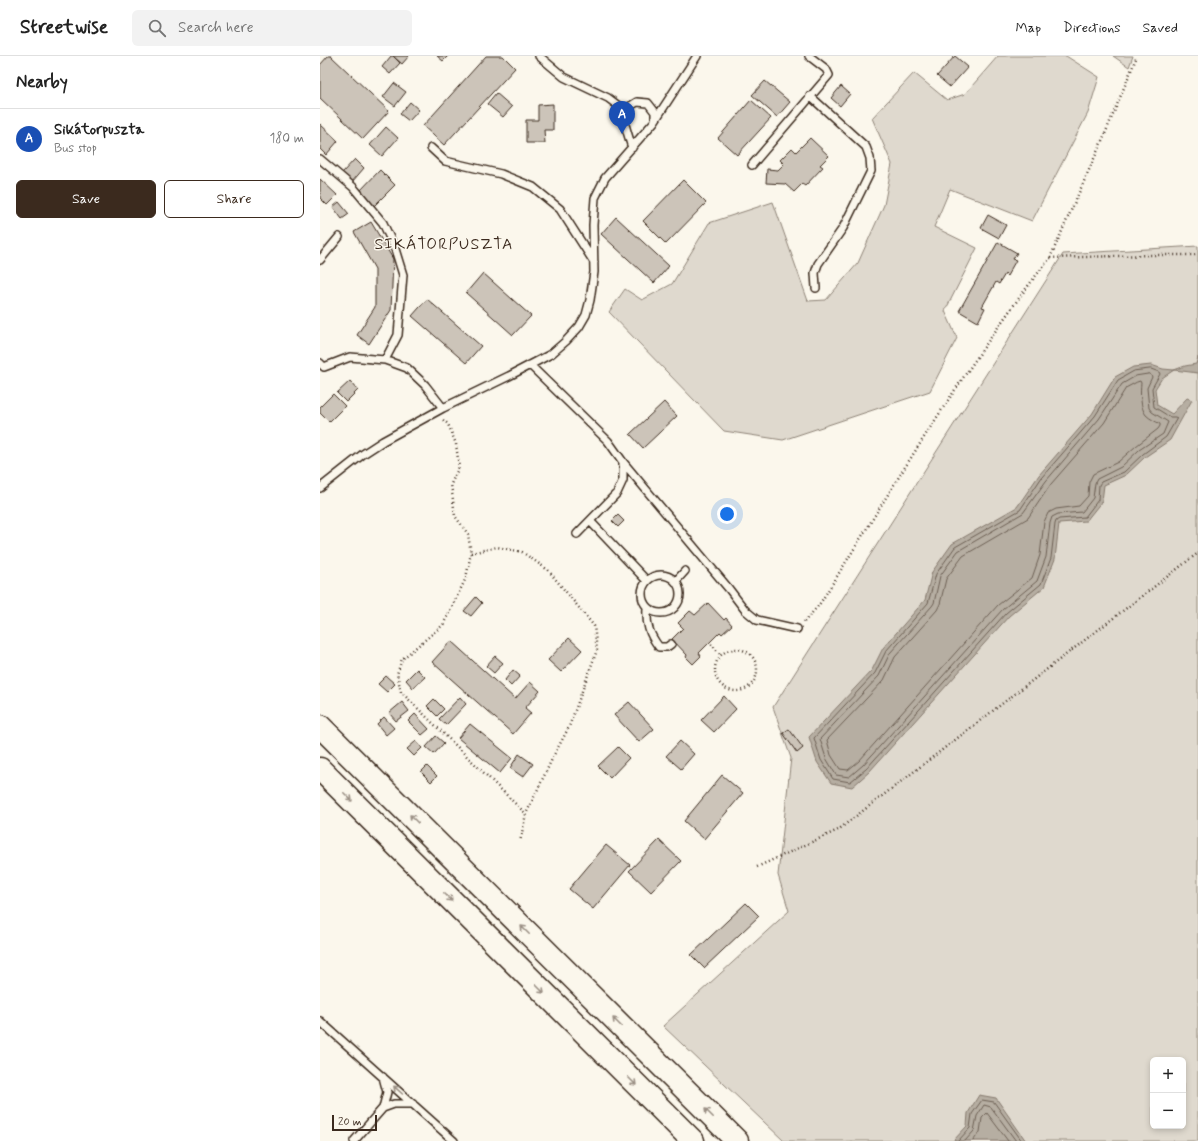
<!DOCTYPE html>
<meta charset="utf-8">
<style>
:root{--surface:#fff;--page:#f2f2f2;--text:#222;--muted:#767676;--line:#e0e0e0;--accent:#3b2a1e}
body{margin:0;font-family:Mynerve,sans-serif;background:var(--page);color:var(--text)}
.controls{position:absolute;right:12px;bottom:12px;display:grid;overflow:hidden;border-radius:6px;box-shadow:0 2px 6px #0003}
.controls button{width:36px;height:36px;display:grid;place-items:center;padding:0;border:0;border-bottom:1px solid var(--line);background:var(--surface);color:var(--text);font:20px sans-serif}
.scale{position:absolute;left:12px;bottom:10px;width:45px;box-sizing:border-box;padding-left:4px;border:2px solid #3b2a1e;border-top:0;font-size:11px;line-height:14px;white-space:nowrap;color:#3b2a1e;-webkit-text-stroke:3px #fbf7ec;paint-order:stroke}
.you{position:absolute;left:407px;top:458px;width:14px;height:14px;margin:-10px;border:3px solid #fff;border-radius:50%;background:#1a73e8;box-shadow:0 0 0 6px #1a73e833}
.badge{display:grid;place-items:center;width:26px;height:26px;border-radius:50%;background:var(--accent);color:#fff;font-size:13px;font-weight:700}
.pin{position:absolute;translate:-50% -33px;filter:drop-shadow(0 1px 2px #0008)}
.pin::after{content:'';position:absolute;top:21px;width:14px;height:12px;background:inherit;clip-path:polygon(0 0,100% 0,50% 100%)}
.list{margin:0;padding:0;list-style:none}
h2{display:flex;justify-content:space-between;align-items:center;height:52px;margin:0;padding:0 16px;font-size:17px}
h2 small{font-size:13px;font-weight:400;color:var(--muted)}
.list li{display:grid;grid-template-columns:26px 1fr auto;gap:12px;align-items:center;box-sizing:border-box;height:60px;padding:0 16px;border-top:1px solid var(--line)}
.list b{display:block;font-size:15px;white-space:nowrap}
.list p{margin:0;font-size:13px;white-space:nowrap;color:var(--muted)}
.list em{font-size:13px;font-style:normal;color:var(--muted)}
.actions{display:flex;gap:8px;padding:12px 16px}
.actions a{flex:1;padding:9px 0;border:1px solid var(--accent);border-radius:6px;text-align:center;font-size:14px;color:var(--accent)}
.actions .main{background:var(--accent);color:#fff}
.icon{flex:none;width:22px;height:22px;fill:none;stroke:currentColor;stroke-width:2;stroke-linecap:round;stroke-linejoin:round}
.map{position:relative;flex:none;width:878px;height:1085px;overflow:hidden}
header{display:flex;align-items:center;gap:24px;box-sizing:border-box;height:56px;padding:0 20px;background:var(--surface);border-bottom:1px solid var(--line)}
header strong{font-size:19px}
nav{display:flex;gap:22px;margin-inline-start:auto;font-size:14px}
.search{width:280px;height:36px;background:var(--page);display:flex;align-items:center;gap:10px;box-sizing:border-box;padding:0 14px;border-radius:6px;color:var(--muted);font-size:15px}
main{display:flex}
aside{flex:1;background:var(--surface)}
.map>svg:first-child{display:block}
.green{fill:#dfd9ce;stroke:#8d8276;fill-rule:evenodd}
.water{fill:#b6aea2;stroke:#85796d}
.lines{fill:none;stroke-linecap:round;stroke-linejoin:round}
.shore{stroke:#6c5f53;stroke-width:1}
.building{fill:#ccc4b9;stroke:#3b2a1e}
.lane-casing{stroke:#3b2a1e;stroke-width:10}
.highway-casing{stroke:#3b2a1e;stroke-width:25}
.path{stroke:#3b2a1e;stroke-width:2.5;stroke-dasharray:1 3;stroke-linecap:butt}
.lane{stroke:#fbf7ec;stroke-width:7}
.highway{stroke:#fbf7ec;stroke-width:22}
.oneway{stroke:#9b9085}
.labels{text-anchor:middle;dominant-baseline:central;stroke-width:3;stroke-linejoin:round;paint-order:stroke}
.neighbourhood-label{font-size:16px;letter-spacing:1px;fill:#3b2a1e;stroke:#fbf7ec}
</style>
<header>
<strong>Streetwise</strong>
<div class="search"><svg class="icon" aria-label="search" viewBox="0 0 24 24"><circle cx="10" cy="10" r="6"/><path d="M15 15l6 6"/></svg>Search here</div>
<nav><a>Map</a><a>Directions</a><a>Saved</a></nav>
</header>
<main>
<aside>
<h2>Nearby<small></small></h2>
<ul class="list">
<li><span class="badge" style="background:#1a4fb4">A</span><div><b>Sikátorpuszta</b><p>Bus stop</p></div><em>180 m</em></li>
</ul>
<div class="actions"><a class="main">Save</a><a>Share</a></div>
</aside>
<div class="map">
<svg width="878" height="1085" viewBox="0 0 878 1085">
<rect width="100%" height="100%" fill="#fbf7ec"/>
<filter id="ink" filterUnits="userSpaceOnUse"><feTurbulence type="fractalNoise" baseFrequency=".025" numOctaves="2"/><feDisplacementMap in="SourceGraphic" scale="8" xChannelSelector="R" yChannelSelector="G"/><feConvolveMatrix kernelMatrix="1 2 1 2 8 2 1 2 1" color-interpolation-filters="sRGB"/></filter>
<g filter="url(#ink)">
<!-- green -->
<path class="green" d="M678 0H746L779 21 768 57 712 165 630 133 614 171 657 192 625 255 637 282 610 335 463 384 404 375 289 256 305 233 322 244 352 228 389 167 453 146 488 245 506 244 538 207 564 149 572 108 552 62 594 17 627 44 645 38Z
M793 0H813L809 11Z
M878 190V1085H464L343 970 469 855 458 819 471 702 453 651 743 198ZM833 1004H863V1070H833Z"/>
<!-- water -->
<path class="water" d="M878 301V317L854 314 842 322 835 333 837 349 852 358 867 342 872 344 850 384 825 401 806 419 784 429 782 445 766 465 739 467 735 503 724 531 689 560 549 716 532 731 511 727 497 706 489 681 552 614 563 592 605 544 612 516 632 488 697 451 719 419 772 358 795 321 813 311 831 309 843 313 854 314 865 310 876 308Z
M659 1039 676 1042 706 1085H633L647 1070 648 1057Z"/>
<g class="lines">
<!-- shore -->
<path class="shore" d="M831 313 839 316 840 318 832 332 834 351 850 361H855L857 362 846 381 823 398 804 416 781 426 779 429 778 444 765 461 739 463 736 465 735 468 731 502 721 528 686 557 546 713 530 726 513 723 501 704 494 682 555 617 566 595 608 547 616 518 635 491 700 454 722 421 775 360 798 324 814 315Z
M830 318 832 321 827 332 829 352 832 356 848 366 843 378 819 394 801 411 777 423 775 427 773 442 762 456 738 458 732 461 730 467 726 501 717 525 683 553 543 709 529 721 516 719 506 702 500 683 559 620 570 597 612 550 614 547 620 520 638 495 703 457 726 425 779 363 802 328 816 320Z
M817 326 820 325 821 327C820 336 820 352 826 359 830 363 835 365 840 368V370L838 373 816 390 798 406 773 418 769 426 768 440 759 450 736 453 728 457 724 466 720 499 712 522 678 549 539 705 528 714 520 713 511 699 507 684 564 624 575 601 617 554 620 548 626 523 643 500 708 462 731 428 784 367 806 332Z
M638 1085 650 1072 652 1058 662 1044 674 1046 702 1085
M645 1085 654 1075 657 1060 664 1049 671 1051 696 1085
M653 1085 660 1076 662 1062 667 1057 688 1085"/>
</g>
<!-- building -->
<path class="building" d="M8 0H11L69 55 43 83 0 42V9Z
M71 0H73L80 7 70 18 62 11Z
M73 0H89L82 8Z
M117 0H128L123 5Z
M166 0H183L195 12 124 89 103 70Z
M635 0 648 11 630 31 617 20Z
M445 25 470 46 457 61 432 39Z
M74 27 86 36 75 50 63 41Z
M521 30 530 38 520 50 511 42Z
M176 37 192 51 183 61 167 48Z
M431 44 451 62 417 99 398 82Z
M90 46 99 54 89 65 80 58Z
M233 48V74H224L225 87H206V64H218V49Z
M0 68 18 85 6 99 0 93Z
M66 71 78 82 62 100 50 89Z
M490 82 509 100 500 109 503 111 485 130 482 128 474 136 465 128 446 127 447 113 458 114 464 108 460 104 472 92 476 96Z
M35 103 44 112 32 126 22 117Z
M60 114 75 129 54 150 39 136Z
M0 123 17 139 7 149 0 142Z
M363 124 386 147 346 188 323 165Z
M19 146 29 158 22 163 13 151Z
M668 159 686 169 679 182 661 172Z
M296 161 349 210 334 227 281 178Z
M51 166 73 203 71 254 49 288 37 279 55 251V213L34 176Z
M678 186 697 197 693 203 696 204 687 220 685 218 679 228 676 226 662 251 665 252 658 266 639 255Z
M163 217 211 260 193 279 146 237Z
M107 243 161 290 146 307 92 260Z
M30 325 38 334 26 346 17 337Z
M13 338 25 350 9 366 0 357V351Z
M344 346 357 360 323 392 310 378Z
M298 459 304 465 298 471 292 465Z
M156 541 162 547 151 560 144 555Z
M388 547 404 564 406 562 412 569 402 578 400 576 379 597 381 600 373 608 366 601 367 599 352 583 363 572 358 567 370 555 375 559Z
M249 582 262 594 241 616 228 604Z
M131 585 195 643 210 626 220 635 205 652 211 657 193 678 112 606Z
M175 600 183 607 174 617 166 610Z
M97 613 105 621 93 632 86 624Z
M193 614 200 620 191 630 185 624Z
M66 620 75 628 67 636 58 628Z
M404 640 416 653 394 676 381 664Z
M140 641 146 648 126 669 119 663Z
M114 643 124 653 117 660 107 650Z
M82 646 89 655 76 665 69 657Z
M309 646 334 673 319 686 294 659Z
M95 658 109 673 102 679 88 665Z
M64 661 74 672 66 679 57 668Z
M150 668 192 702 180 717 138 682Z
M469 673 483 692 477 697 463 677Z
M116 680 124 687 114 698 106 691Z
M96 685 102 692 94 700 87 693Z
M360 685 374 698 361 713 346 700Z
M298 691 309 702 290 722 278 710Z
M199 698 213 708 203 721 190 712Z
M107 710 117 720 111 726 101 716Z
M402 719 423 737 384 783 364 765Z
M339 784 361 805 331 836 309 815Z
M286 789 310 809 273 853 249 833Z
M426 847 439 860 384 912 371 899Z"/>
<g class="lines">
<defs>
<path id="lane" d="M219 0 244 21 288 42 304 54
M490 40 546 91 550 102 551 115 523 172 498 208 495 217 496 232
M111 92 125 105 181 118 213 131 240 153 274 206
M312 92 303 62 304 54 317 46 328 47 335 56V64
M0 103 33 131 63 167 75 193 83 219 78 279 65 304 87 312 105 329 123 352
M432 109 509 19 506 13 489 0
M0 204 19 181
M0 307 4 311 30 301 65 304
M210 309 288 385 303 406V424L297 437 257 478
M303 406 409 533 425 554 437 564 477 573
M0 432 43 398 63 385 123 352 189 320 231 298 246 285 259 271 266 259 270 244 274 216 273 169 275 142 285 122 334 66 377 0
M270 465 327 525
M322 538a19 19 0 1 1 38 0a19 19 0 1 1-38 0Z
M356 525 365 515
M327 552C326 568 329 578 339 591H347L351 588
M0 965 134 1085
M63 1052 67 1036 63 1021
M34 1085 63 1052 74 1048H93"/>
<path id="highway" d="M0 670 417 1085
M0 713 373 1085"/>
</defs>
<!-- lane casing -->
<use href="#lane" class="lane-casing"/>
<!-- highway casing -->
<use href="#highway" class="highway-casing"/>
<!-- path -->
<path class="path" d="M730 202 785 78 817 0
M123 364 128 368 136 388 139 411 131 428 135 460 148 478 151 497 146 522 123 569 82 603 77 618 81 636 206 758
M151 497 177 491 202 496 228 514 274 570 277 594 249 671 234 699 206 758 200 786
M484 566 499 549C547 473 593 396 643 322 671 281 699 240 730 202L831 199H878
M391 588 401 599
M395 614a21 21 0 1 1 42 0a21 21 0 1 1-42 0Z
M437 811 518 774 878 497"/>
<!-- lane -->
<use href="#lane" class="lane"/>
<!-- highway -->
<use href="#highway" class="highway"/>
</g>
<!-- one-way arrows -->
<defs><path id="oneway-shaft" d="M-6 0H5M1.5-3L5.5 0L1.5 3" fill="none" stroke-width="1.6" stroke-linecap="round" stroke-linejoin="round"/></defs>
<g class="oneway">
<use href="#oneway-shaft" transform="translate(28 741) rotate(45)"/>
<use href="#oneway-shaft" transform="translate(94 763) rotate(-135)"/>
<use href="#oneway-shaft" transform="translate(128 841) rotate(45)"/>
<use href="#oneway-shaft" transform="translate(205 874) rotate(-135)"/>
<use href="#oneway-shaft" transform="translate(220 933) rotate(45)"/>
<use href="#oneway-shaft" transform="translate(297 966) rotate(-135)"/>
<use href="#oneway-shaft" transform="translate(312 1025) rotate(45)"/>
<use href="#oneway-shaft" transform="translate(78 1034) rotate(-138)"/>
<use href="#oneway-shaft" transform="translate(389 1057) rotate(-135)"/>
</g>
</g>
<g class="labels">
<!-- neighbourhood labels -->
<g class="neighbourhood-label">
<text x="124" y="188">SIKÁTORPUSZTA</text>
</g>
</g>
</svg>
<div class="controls">
<button>+</button>
<button>−</button>
</div>
<div class="scale">20 m</div>
<div class="you"></div>
<div class="pin badge" style="left:302px;top:78px;background:#1a4fb4">A</div>
</div>
</main>
